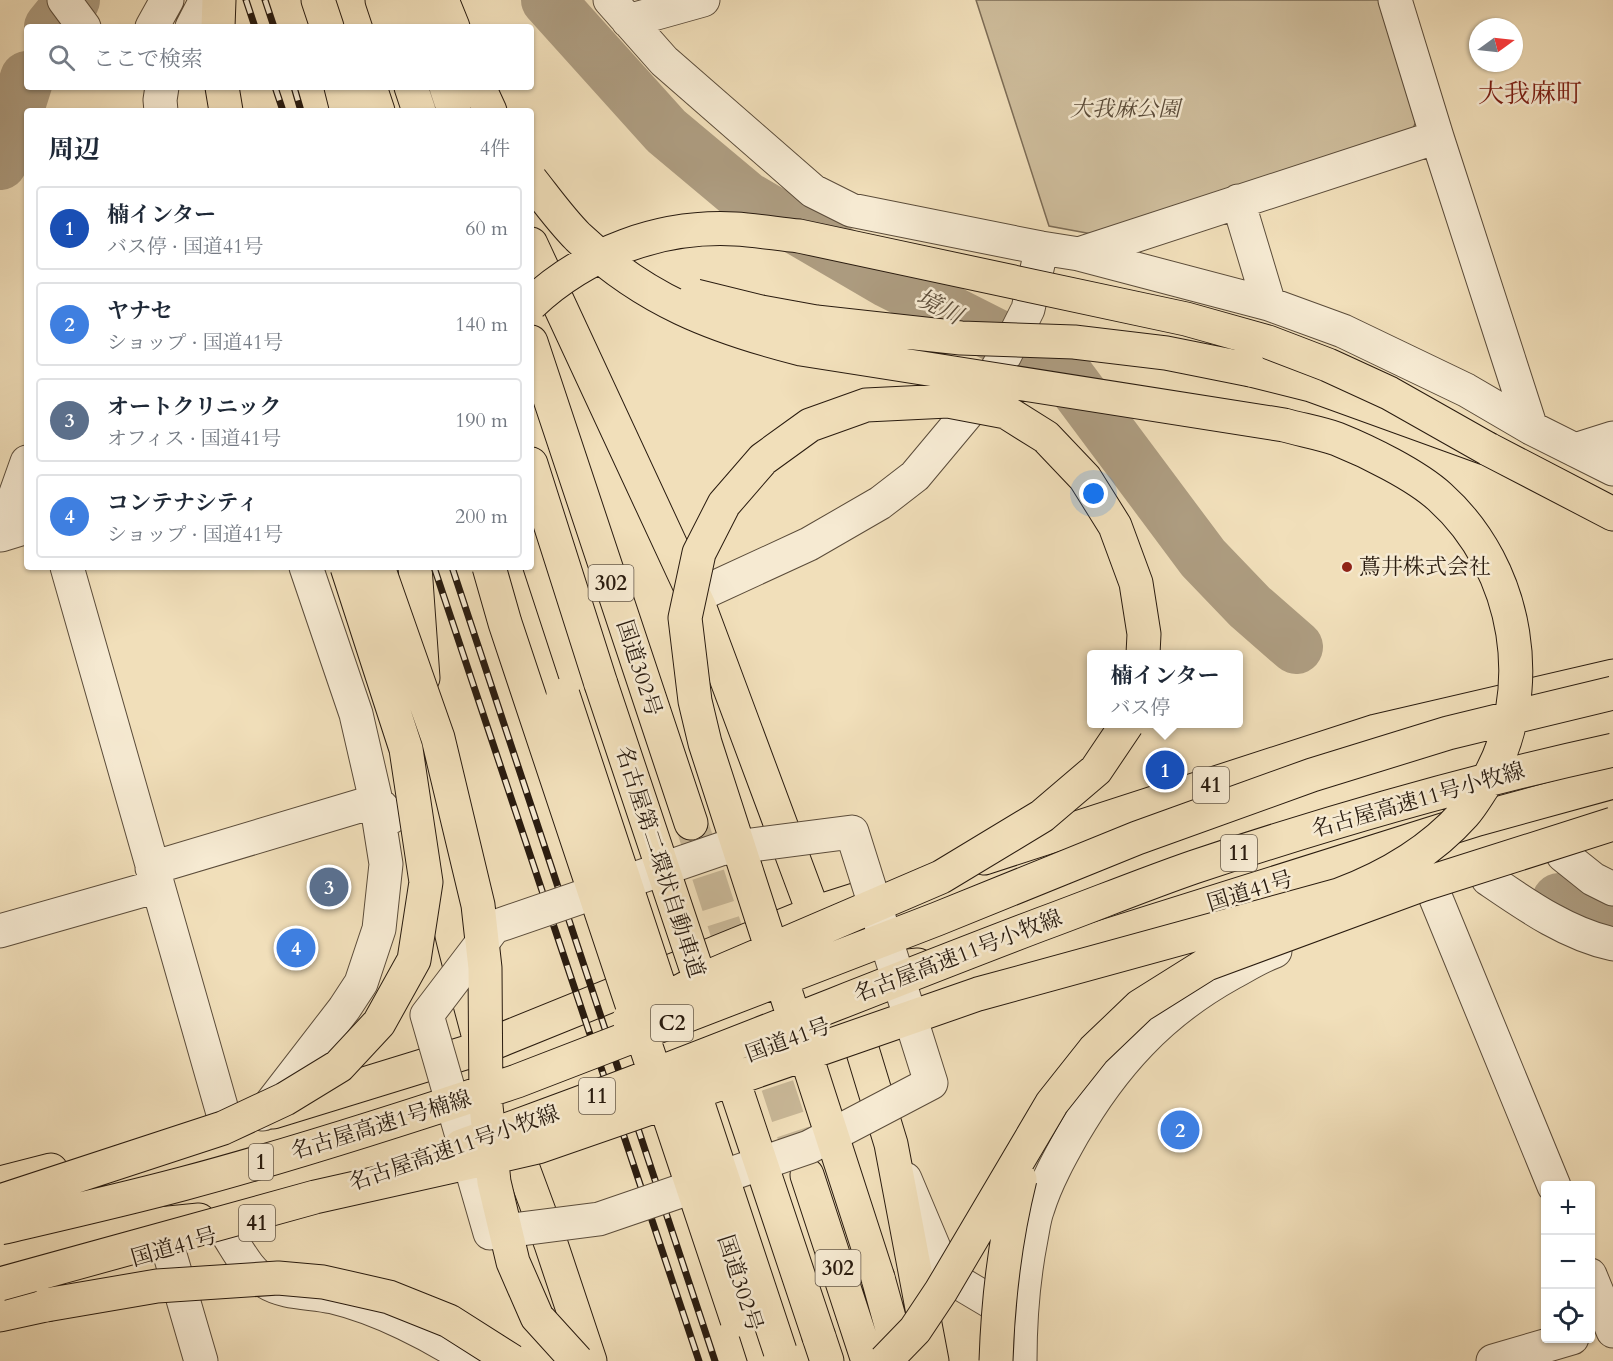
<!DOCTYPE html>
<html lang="ja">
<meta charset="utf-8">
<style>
:root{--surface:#fff;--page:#f2f2f3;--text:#1f2937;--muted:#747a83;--line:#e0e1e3;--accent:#7c3aed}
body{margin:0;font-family:Cardo,"Noto Serif JP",serif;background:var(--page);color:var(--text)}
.controls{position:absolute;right:18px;bottom:18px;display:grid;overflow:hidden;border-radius:6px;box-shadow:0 2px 4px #0004}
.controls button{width:54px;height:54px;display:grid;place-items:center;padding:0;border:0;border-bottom:2px solid var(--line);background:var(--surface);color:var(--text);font:30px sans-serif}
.compass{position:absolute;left:1469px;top:18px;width:54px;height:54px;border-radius:50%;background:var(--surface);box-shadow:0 2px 4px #0004;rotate:75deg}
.you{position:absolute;left:1094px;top:494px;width:21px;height:21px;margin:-15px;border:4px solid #fff;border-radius:50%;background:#1a73e8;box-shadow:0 0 0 9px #1a73e833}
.badge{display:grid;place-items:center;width:39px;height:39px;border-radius:50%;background:var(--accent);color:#fff;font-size:20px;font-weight:700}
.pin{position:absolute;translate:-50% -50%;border:3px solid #fff;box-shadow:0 2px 6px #0006}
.popup{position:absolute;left:1087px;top:650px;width:156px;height:78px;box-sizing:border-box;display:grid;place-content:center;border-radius:6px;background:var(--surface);filter:drop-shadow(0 2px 4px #0005);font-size:20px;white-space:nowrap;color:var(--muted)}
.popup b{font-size:22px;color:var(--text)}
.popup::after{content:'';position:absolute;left:50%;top:100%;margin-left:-12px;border:12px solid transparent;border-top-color:var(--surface)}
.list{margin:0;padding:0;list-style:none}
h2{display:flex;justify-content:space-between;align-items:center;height:78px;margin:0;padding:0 24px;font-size:26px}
h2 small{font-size:20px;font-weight:400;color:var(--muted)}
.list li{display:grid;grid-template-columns:39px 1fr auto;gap:18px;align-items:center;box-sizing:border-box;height:84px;margin:0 12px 12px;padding:0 12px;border:2px solid var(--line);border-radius:6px}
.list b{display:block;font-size:22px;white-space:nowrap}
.list p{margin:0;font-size:20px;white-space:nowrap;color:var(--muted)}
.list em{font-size:20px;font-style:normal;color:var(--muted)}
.icon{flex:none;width:33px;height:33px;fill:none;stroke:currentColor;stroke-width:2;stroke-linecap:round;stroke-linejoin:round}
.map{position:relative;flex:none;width:1613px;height:1361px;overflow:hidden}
.search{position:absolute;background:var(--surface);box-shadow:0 2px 4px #0004;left:24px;top:24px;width:510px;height:66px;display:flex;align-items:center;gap:15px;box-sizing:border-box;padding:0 21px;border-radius:6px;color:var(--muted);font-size:22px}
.panel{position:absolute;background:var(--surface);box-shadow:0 2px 4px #0004;left:24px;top:108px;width:510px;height:462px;border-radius:6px}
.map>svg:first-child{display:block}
.green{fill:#cfbe9d;stroke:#7c6c56;stroke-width:1.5}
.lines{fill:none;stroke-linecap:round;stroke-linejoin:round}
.river{stroke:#ad9c80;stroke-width:54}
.highway-tunnel{stroke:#c9b898;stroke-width:33;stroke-dasharray:33 16;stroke-linecap:butt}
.minor-casing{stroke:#5b4c3a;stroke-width:35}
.highway-casing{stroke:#291b0f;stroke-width:35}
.minor{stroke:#f6ead2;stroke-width:33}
.highway{stroke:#f1dfba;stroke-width:33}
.rail-casing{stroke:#291b0f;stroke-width:7}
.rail{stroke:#f6ead2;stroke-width:4.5;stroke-dasharray:14;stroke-linecap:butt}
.minor-bridge-casing{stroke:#5b4c3a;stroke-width:35;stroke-linecap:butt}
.highway-bridge-casing{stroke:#291b0f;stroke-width:35;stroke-linecap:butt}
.minor-bridge{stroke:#f6ead2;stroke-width:33}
.highway-bridge{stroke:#f1dfba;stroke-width:33}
.poi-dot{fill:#8f2418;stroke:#f6ead2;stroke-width:2}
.labels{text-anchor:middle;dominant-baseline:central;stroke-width:5;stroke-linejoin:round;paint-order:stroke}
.shield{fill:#f6ead2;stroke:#66594a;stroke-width:1.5}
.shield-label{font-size:21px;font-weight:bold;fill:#291b0f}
.park-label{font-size:22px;font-style:italic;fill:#5b4c3a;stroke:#f6ead2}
.poi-label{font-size:22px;fill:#291b0f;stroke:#f6ead2;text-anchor:start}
.street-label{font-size:22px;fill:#291b0f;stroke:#f6ead2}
.water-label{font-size:24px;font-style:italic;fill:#5e4f3c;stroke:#f6ead2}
.quarter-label{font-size:26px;fill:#7a1f14;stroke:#f6ead2}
</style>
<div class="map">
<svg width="1613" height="1361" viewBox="0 0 1613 1361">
<rect width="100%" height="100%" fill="#f1dfba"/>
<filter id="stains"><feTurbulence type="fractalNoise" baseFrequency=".00333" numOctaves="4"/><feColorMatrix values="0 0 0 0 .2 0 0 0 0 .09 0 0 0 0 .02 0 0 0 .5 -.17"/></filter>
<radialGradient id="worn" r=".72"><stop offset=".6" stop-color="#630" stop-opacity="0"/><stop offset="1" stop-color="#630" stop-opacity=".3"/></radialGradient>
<!-- green -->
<path class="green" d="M976 0H1379L1417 119 1412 131 1092 234 1049 226Z"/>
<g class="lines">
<!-- river -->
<path class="river" d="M548 0 666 131 746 198 888 281 1062 369 1203 558 1250 607 1296 647
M51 27 73 0
M0 163 27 78
M1559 900 1613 920"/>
<!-- highway-tunnel -->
<path class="highway-tunnel" d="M693 828 740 973
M762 1039 807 1175"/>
<defs>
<path id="minor" d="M64 0 84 27
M610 0 664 61 813 191 851 210 1041 248 1079 254 1269 304 1343 331 1466 390 1531 428 1613 469
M1395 0 1437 137 1531 428
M628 21 703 0
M152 27 167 0
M192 27 206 0
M161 111 160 100 162 87
M1238 201 1269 304
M1079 254 1437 137
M1575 450 1613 438
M27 462 1 535 27 527
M67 567 226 1124
M694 597 809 544 880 503 915 476 981 397 1005 355 1028 309 1039 260
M1563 855 1593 879 1613 889
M152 868 376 801 391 817
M1488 879C1526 905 1567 934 1613 944
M1435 896 1554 1186
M0 931 158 886
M263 1114 344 1009 361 983 379 929 386 864 376 801 356 714 306 567
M905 1179 937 1255 951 1278 1020 1319
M226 1232C237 1248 248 1272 266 1282 285 1294 312 1292 333 1297 379 1308 432 1335 471 1361
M168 1248 201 1361
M1590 1275 1613 1331
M1020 1361C1020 1319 1023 1280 1031 1239 1033 1229 1034 1218 1038 1208 1046 1182 1060 1157 1073 1134 1113 1065 1160 1013 1230 974 1245 966 1259 957 1275 951
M1493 1361 1572 1338"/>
<path id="highway" d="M318 0 327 27
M382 0 391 27
M416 0 426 27
M442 0 453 27
M218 27 219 0
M222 87 226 111
M341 87 347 111
M370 87 378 111
M411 87 419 111
M446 87 454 111
M479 87 490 111
M531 244 700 608 852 1016 891 1144 932 1361
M531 342 691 823
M1251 370 1311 385 1488 449 1613 514
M531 464 601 684
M415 567 423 678
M506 572 545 691
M426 730C430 782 435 834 442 885 450 938 467 990 480 1042
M984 858 1376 731 1613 676
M776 1044 852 1016 1478 819 1613 782
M492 1080C508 1095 516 1099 538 1097L840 983 880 969 918 965
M273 1112 481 1048 814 913 858 899
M507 1125 551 1244 590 1361
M807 1175 868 1361
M0 1183 51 1170
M0 1259 129 1227 199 1220
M878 1278 901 1361
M739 1280 765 1361
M0 1315 46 1305
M819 1337 827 1361"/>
</defs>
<!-- minor casing -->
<use href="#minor" class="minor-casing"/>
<!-- highway casing -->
<use href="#highway" class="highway-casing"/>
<!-- minor -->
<use href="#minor" class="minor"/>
<!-- highway -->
<use href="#highway" class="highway"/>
<defs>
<path id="rail" d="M246 0 255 27
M265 0 274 27
M275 87 283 111
M294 87 301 111
M434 567 699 1361
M452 567 715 1361"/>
</defs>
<!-- rail casing -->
<use href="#rail" class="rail-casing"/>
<!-- rail -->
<use href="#rail" class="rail"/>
<defs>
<path id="minor-bridge" d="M852 832 931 1083 809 1147 599 1219 490 1233 427 1015 494 927 721 849Z"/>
<path id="highway-bridge" d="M696 296 761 312 816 322 961 338 1074 342 1166 353 1251 370
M531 304C585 253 660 225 735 229 756 230 778 234 799 236L1186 319 1268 342 1328 365 1389 393 1488 449
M378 567 438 738 478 905 485 968 486 1106 494 1182 513 1262 537 1317 577 1361
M489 567 505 623 737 1320
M601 684 707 1001
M563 695 671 1022
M629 1019 701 980 941 877 1042 816 1096 770 1127 724
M726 1059 819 1337
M688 1074 780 1351
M461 1146C655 1078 847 998 1039 925 1091 906 1142 885 1194 867 1332 821 1471 781 1613 750
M0 1201 223 1128 285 1099 339 1066 379 1023 414 960 426 882 406 749 347 567
M0 1228C60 1214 122 1200 182 1184 295 1154 406 1118 517 1081L937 919 1137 838 1312 775 1448 733 1613 693
M878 1278 705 743 695 701 685 618 699 553 724 504 763 459 810 425 866 405 948 401 1006 412 1046 437 1085 478 1115 526 1136 583 1144 634 1143 654
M0 1284 315 1197 538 1147 978 994 1339 895C1387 877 1430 852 1464 814 1472 805 1478 794 1485 784 1540 693 1519 568 1440 497 1416 475 1367 451 1337 439 1320 433 1302 430 1284 425L801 349C714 327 644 300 578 237 561 220 546 199 531 180
M46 1305 157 1286 278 1278 323 1282 389 1297 449 1321 512 1361
M885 1361 915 1330 941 1291 1052 1103 1094 1050 1140 1006 1207 964 1421 885 1613 824
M996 1361C998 1299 1005 1239 1020 1179"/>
</defs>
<!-- minor-bridge casing -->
<use href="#minor-bridge" class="minor-bridge-casing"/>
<!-- highway-bridge casing -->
<use href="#highway-bridge" class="highway-bridge-casing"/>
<!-- minor-bridge -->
<use href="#minor-bridge" class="minor-bridge"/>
<!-- highway-bridge -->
<use href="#highway-bridge" class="highway-bridge"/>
</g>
<!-- markers -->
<circle class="poi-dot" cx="1347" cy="567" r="6"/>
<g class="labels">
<!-- shield labels -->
<g class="shield">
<rect x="588.5" y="565" width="45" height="36" rx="4.5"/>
<rect x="1193" y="767" width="36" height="36" rx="4.5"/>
<rect x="1221" y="835" width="36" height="36" rx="4.5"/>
<rect x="651" y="1005" width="42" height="36" rx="4.5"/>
<rect x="579" y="1078" width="36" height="36" rx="4.5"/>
<rect x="249" y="1144" width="24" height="36" rx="4.5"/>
<rect x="239" y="1205" width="36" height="36" rx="4.5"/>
<rect x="815.5" y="1250" width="45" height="36" rx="4.5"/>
</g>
<g class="shield-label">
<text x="611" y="583">302</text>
<text x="1211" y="785">41</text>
<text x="1239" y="853">11</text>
<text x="672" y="1023">C2</text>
<text x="597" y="1096">11</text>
<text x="261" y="1162">1</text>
<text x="257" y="1223">41</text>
<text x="838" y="1268">302</text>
</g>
<!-- park labels -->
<g class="park-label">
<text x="1125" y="109">大我麻公園</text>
</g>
<!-- poi labels -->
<g class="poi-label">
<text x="1359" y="567">蔦井株式会社</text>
</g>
<!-- street labels -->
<g class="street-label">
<text transform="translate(639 668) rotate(72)">国道302号</text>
<text transform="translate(1418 800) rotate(-16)">名古屋高速11号小牧線</text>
<text transform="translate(660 862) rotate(72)">名古屋第二環状自動車道</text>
<text transform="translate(1250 891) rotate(-17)">国道41号</text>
<text transform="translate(958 956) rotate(-21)">名古屋高速11号小牧線</text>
<text transform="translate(788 1040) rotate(-20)">国道41号</text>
<text transform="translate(381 1125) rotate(-17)">名古屋高速1号楠線</text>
<text transform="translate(454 1148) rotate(-19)">名古屋高速11号小牧線</text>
<text transform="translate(174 1247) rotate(-16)">国道41号</text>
<text transform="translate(740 1283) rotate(72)">国道302号</text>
</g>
<!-- water labels -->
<g class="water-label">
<text transform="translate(939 307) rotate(27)">境川</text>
</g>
<!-- quarter labels -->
<g class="quarter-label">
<text x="1530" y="93">大我麻町</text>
</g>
</g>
<rect width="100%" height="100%" filter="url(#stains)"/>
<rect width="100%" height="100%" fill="url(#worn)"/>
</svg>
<div class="controls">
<button>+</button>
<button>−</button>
<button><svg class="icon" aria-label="locate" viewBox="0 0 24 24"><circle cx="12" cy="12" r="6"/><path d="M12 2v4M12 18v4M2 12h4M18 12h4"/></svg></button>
</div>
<svg class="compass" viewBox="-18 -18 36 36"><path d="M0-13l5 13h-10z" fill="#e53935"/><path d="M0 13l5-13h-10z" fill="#747a83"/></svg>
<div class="you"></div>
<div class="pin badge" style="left:1165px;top:770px;background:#1a4fb4">1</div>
<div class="popup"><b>楠インター</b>バス停</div>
<div class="pin badge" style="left:1180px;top:1130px;background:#3f7fe0">2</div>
<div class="pin badge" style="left:329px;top:887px;background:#5c6f8a">3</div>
<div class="pin badge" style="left:296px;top:948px;background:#3f7fe0">4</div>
<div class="search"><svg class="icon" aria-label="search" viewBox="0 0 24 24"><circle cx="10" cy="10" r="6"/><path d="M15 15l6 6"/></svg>ここで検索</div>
<section class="panel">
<h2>周辺<small>4件</small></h2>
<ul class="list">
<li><span class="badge" style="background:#1a4fb4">1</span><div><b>楠インター</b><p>バス停 · 国道41号</p></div><em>60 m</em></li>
<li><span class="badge" style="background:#3f7fe0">2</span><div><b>ヤナセ</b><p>ショップ · 国道41号</p></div><em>140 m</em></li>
<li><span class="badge" style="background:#5c6f8a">3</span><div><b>オートクリニック</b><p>オフィス · 国道41号</p></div><em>190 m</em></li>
<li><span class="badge" style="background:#3f7fe0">4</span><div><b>コンテナシティ</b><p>ショップ · 国道41号</p></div><em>200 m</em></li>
</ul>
</section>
</div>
